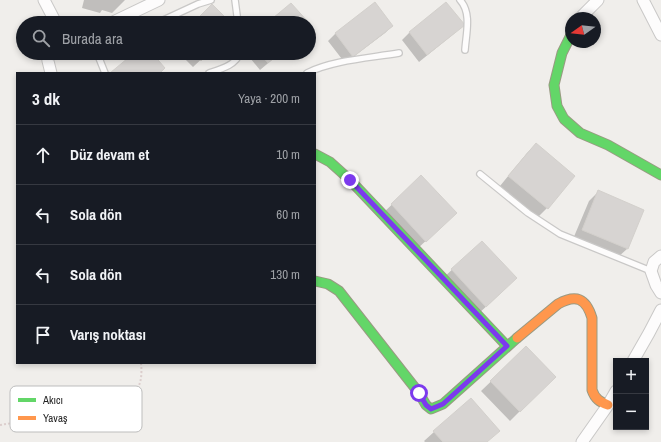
<!DOCTYPE html>
<html lang="tr">
<meta charset="utf-8">
<style>
:root{--surface:#171b24;--page:#20242c;--text:#f1f3f6;--muted:#9ea1a6;--line:#363941}
body{margin:0;font-family:"Archivo Narrow",sans-serif;background:var(--page);color:var(--text)}
.controls{position:absolute;right:12px;bottom:12px;display:grid;overflow:hidden;border-radius:0px;box-shadow:0 2px 6px #0003}
.controls button{width:36px;height:36px;display:grid;place-items:center;padding:0;border:0;border-bottom:1px solid var(--line);background:var(--surface);color:var(--text);font:20px sans-serif}
.compass{position:absolute;left:565px;top:12px;width:36px;height:36px;border-radius:50%;background:var(--surface);box-shadow:0 2px 6px #0003;rotate:255deg}
.stop{position:absolute;width:12px;height:12px;margin:-9px;border:3px solid #7c3aed;border-radius:50%;background:#fff}
.stop.end{background:#7c3aed;border-color:#fff;box-shadow:0 1px 4px #0008}
.list{margin:0;padding:0;list-style:none}
h2{display:flex;justify-content:space-between;align-items:center;height:52px;margin:0;padding:0 16px;font-size:17px}
h2 small{font-size:13px;font-weight:400;color:var(--muted)}
.list li{display:grid;grid-template-columns:26px 1fr auto;gap:12px;align-items:center;box-sizing:border-box;height:60px;padding:0 16px;border-top:1px solid var(--line)}
.list b{display:block;font-size:15px;white-space:nowrap}
.list em{font-size:13px;font-style:normal;color:var(--muted)}
.icon{flex:none;width:22px;height:22px;fill:none;stroke:currentColor;stroke-width:2;stroke-linecap:round;stroke-linejoin:round}
.map{position:relative;flex:none;width:661px;height:442px;overflow:hidden}
.search{position:absolute;background:var(--surface);box-shadow:0 2px 6px #0003;left:16px;top:16px;width:300px;height:44px;display:flex;align-items:center;gap:10px;box-sizing:border-box;padding:0 14px;border-radius:22px;color:var(--muted);font-size:15px}
.panel{position:absolute;background:var(--surface);box-shadow:0 2px 6px #0003;left:16px;top:72px;width:300px;height:292px;border-radius:0px}
.map>svg:first-child{display:block}
.shadow{fill:#0003}
.building{fill:#d7d4d2;stroke:#d3d0cc}
.lines{fill:none;stroke-linecap:round;stroke-linejoin:round}
.lane-casing{stroke:#c9c8c7;stroke-width:8}
.street-casing{stroke:#c9c8c7;stroke-width:13}
.fast-casing{stroke:#999a82;stroke-width:11}
.slow-casing{stroke:#999a82;stroke-width:11}
.path{stroke:#dccecd;stroke-width:2;stroke-dasharray:2 2;stroke-linecap:butt}
.lane{stroke:#fdfcfc;stroke-width:5.5}
.street{stroke:#fdfcfc;stroke-width:11}
.fast{stroke:#63d668;stroke-width:9}
.slow{stroke:#ff974d;stroke-width:9}
.route{stroke:#7c3aed;stroke-width:5}
.key{fill:#fff;stroke:#bdbdbd;stroke-width:1}
.key-label{font-size:11px;fill:#222}
</style>
<div class="map">
<svg width="661" height="442" viewBox="0 0 661 442">
<rect width="100%" height="100%" fill="#f0eeeb"/>
<!-- shadow -->
<path class="shadow" d="M84 0H125L112 13 102 10 100 13 82 8Z
M375 3 392 26 385 33 345 63 328 41 335 34Z
M446 3 456 32 419 62 402 40 409 33Z
M179 53H208L193 67Z
M246 53H280L260 70Z
M536 144 547 208 538 217 500 186 527 153Z
M421 177 446 222 416 250 382 214Z
M598 192 643 210 627 249 617 258 573 239 589 201Z
M482 242 506 288 476 316 442 279Z
M526 348 554 377 510 421 481 391Z
M434 432 487 442H425L424 441Z"/>
<!-- building -->
<path class="building" d="M375 2 393 26 353 57 335 33Z
M446 2 465 25 427 55 409 32Z
M291 3 309 23H267Z
M212 4 231 23H193Z
M134 53H152L165 68 160 73H110Z
M193 53H209L201 61Z
M259 53H280L268 63Z
M536 143 575 176 548 209 508 176Z
M421 175 457 213 426 242 391 204Z
M598 190 644 210 628 249 582 230Z
M482 241 517 278 486 307 451 269Z
M526 346 556 377 520 412 490 381Z
M471 398 500 431 487 442H443L433 431Z"/>
<g class="lines">
<defs>
<path id="lane" d="M235 0 238 23
M460 0C472 13 466 34 465 50
M157 23 198 4 211 0
M97 53 105 73
M209 73C221 69 236 65 240 53
M307 73C333 60 370 58 399 53
M480 174 528 213 560 234 651 271"/>
<path id="street" d="M44 0 56 23
M643 0 661 35
M580 18 598 0
M111 23 159 0
M47 53 48 61 51 73
M661 256 654 262 651 271 656 285 661 293
M633 361 649 333 661 310
M582 442 608 405 616 391"/>
<path id="fast" d="M571 35 562 53 554 85 557 106 564 119 580 133 608 145 661 175
M315 154 330 162 350 180 507 346
M315 281 328 284 339 291 419 393 426 405 431 409 443 404 517 338"/>
<path id="slow" d="M517 338 558 304C576 294 586 298 592 318V390C595 399 600 402 608 405"/>
</defs>
<!-- lane casing -->
<use href="#lane" class="lane-casing"/>
<!-- street casing -->
<use href="#street" class="street-casing"/>
<!-- fast casing -->
<use href="#fast" class="fast-casing"/>
<!-- slow casing -->
<use href="#slow" class="slow-casing"/>
<!-- path -->
<path class="path" d="M0 425C31 420 61 415 91 408 105 405 120 403 132 394 142 387 142 374 141 363"/>
<!-- lane -->
<use href="#lane" class="lane"/>
<!-- street -->
<use href="#street" class="street"/>
<!-- fast -->
<use href="#fast" class="fast"/>
<!-- slow -->
<use href="#slow" class="slow"/>
</g>
<g class="lines">
<!-- route -->
<path class="route" d="M350 180 507 346 443 404 431 409 426 405 419 393"/>
</g>
<!-- legend -->
<rect x="10" y="386" width="132" height="46" rx="6" class="key"/>
<rect x="18" y="398" width="18" height="4" fill="#63d668"/>
<rect x="18" y="416" width="18" height="4" fill="#ff974d"/>
<g class="key-label">
<text x="43" y="404">Akıcı</text>
<text x="43" y="422">Yavaş</text>
</g>
</svg>
<div class="controls">
<button>+</button>
<button>−</button>
</div>
<svg class="compass" viewBox="-18 -18 36 36"><path d="M0-13l5 13h-10z" fill="#e53935"/><path d="M0 13l5-13h-10z" fill="#9ea1a6"/></svg>
<div class="stop" style="left:419px;top:393px"></div>
<div class="stop end" style="left:350px;top:180px"></div>
<div class="search"><svg class="icon" aria-label="search" viewBox="0 0 24 24"><circle cx="10" cy="10" r="6"/><path d="M15 15l6 6"/></svg>Burada ara</div>
<section class="panel">
<h2>3 dk<small>Yaya · 200 m</small></h2>
<ul class="list">
<li><svg class="icon" aria-label="ahead" viewBox="0 0 24 24"><path d="M12 20V5M6 11l6-6 6 6"/></svg><div><b>Düz devam et</b></div><em>10 m</em></li>
<li><svg class="icon" aria-label="left" viewBox="0 0 24 24"><path d="M17 20v-9H6M10 6l-5 5 5 5"/></svg><div><b>Sola dön</b></div><em>60 m</em></li>
<li><svg class="icon" aria-label="left" viewBox="0 0 24 24"><path d="M17 20v-9H6M10 6l-5 5 5 5"/></svg><div><b>Sola dön</b></div><em>130 m</em></li>
<li><svg class="icon" aria-label="arrive" viewBox="0 0 24 24"><path d="M6 21V4h12l-3 4 3 4H6"/></svg><div><b>Varış noktası</b></div></li>
</ul>
</section>
</div>
